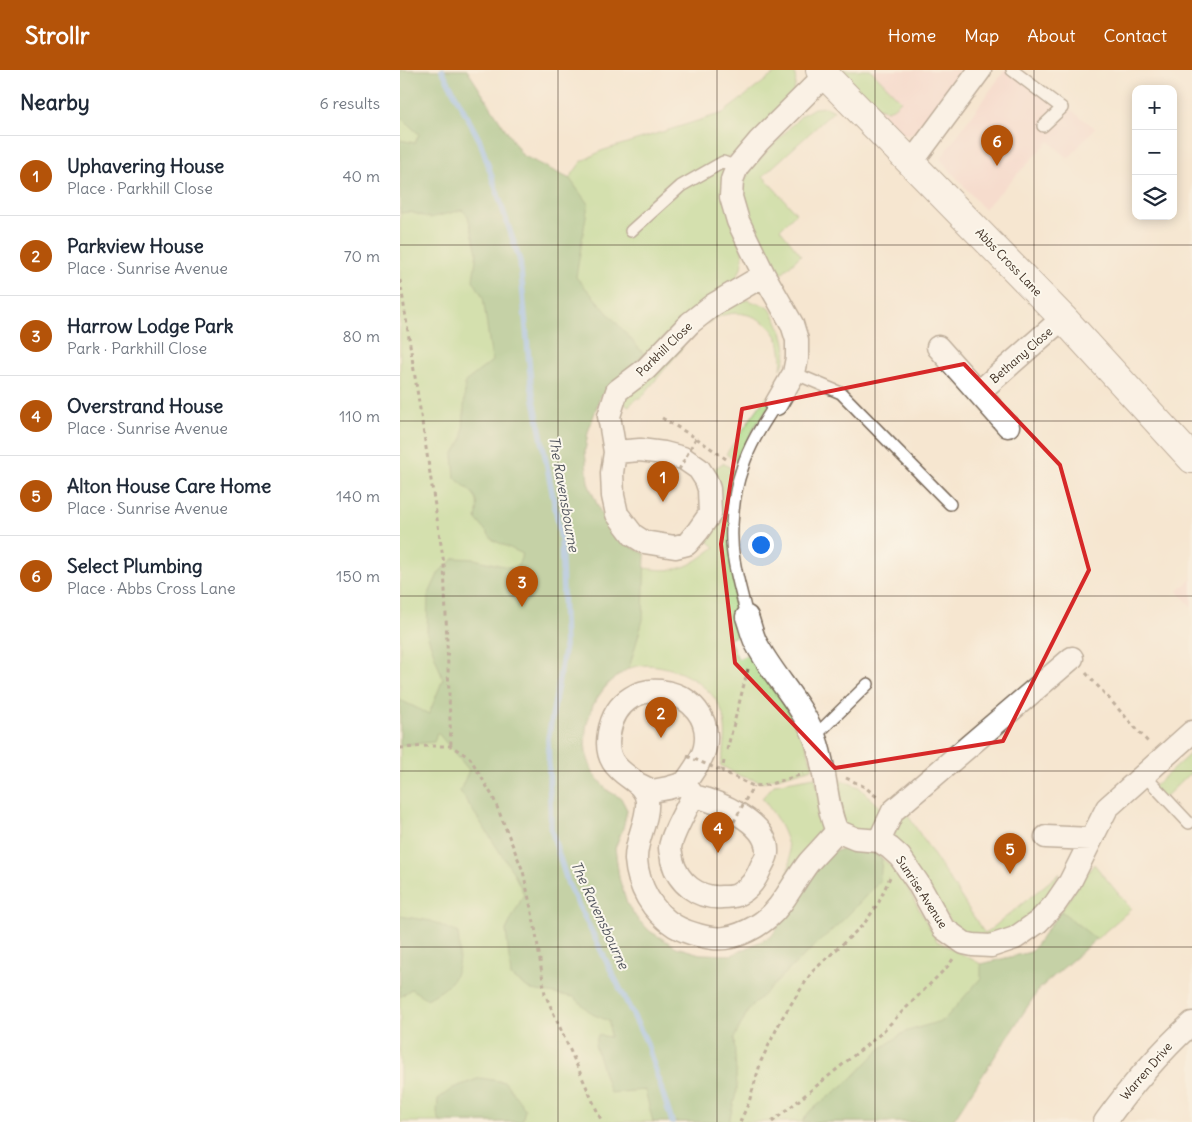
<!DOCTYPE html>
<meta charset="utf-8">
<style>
:root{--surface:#fff;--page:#f6f6f7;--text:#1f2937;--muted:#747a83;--line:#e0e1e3;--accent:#b45309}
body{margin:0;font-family:Delius,sans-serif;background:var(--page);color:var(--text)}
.controls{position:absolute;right:15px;top:15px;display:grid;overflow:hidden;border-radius:10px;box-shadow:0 2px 12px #0003}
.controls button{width:45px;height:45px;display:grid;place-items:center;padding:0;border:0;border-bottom:1px solid var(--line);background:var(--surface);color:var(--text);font:25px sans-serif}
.you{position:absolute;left:360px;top:474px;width:18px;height:18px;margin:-12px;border:4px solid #fff;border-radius:50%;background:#1a73e8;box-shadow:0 0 0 8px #1a73e833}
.badge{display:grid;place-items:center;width:32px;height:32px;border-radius:50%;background:var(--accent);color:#fff;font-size:16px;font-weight:700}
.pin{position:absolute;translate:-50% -41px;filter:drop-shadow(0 1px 2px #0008)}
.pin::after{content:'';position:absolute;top:26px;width:18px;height:15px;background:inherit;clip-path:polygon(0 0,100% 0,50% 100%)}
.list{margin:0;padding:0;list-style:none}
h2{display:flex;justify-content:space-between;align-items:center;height:65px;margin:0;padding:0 20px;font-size:21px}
h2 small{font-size:16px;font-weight:400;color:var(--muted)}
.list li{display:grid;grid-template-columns:32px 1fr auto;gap:15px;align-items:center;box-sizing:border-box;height:80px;padding:0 20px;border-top:1px solid var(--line)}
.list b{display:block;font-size:19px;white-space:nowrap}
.list p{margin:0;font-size:16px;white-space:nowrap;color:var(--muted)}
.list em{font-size:16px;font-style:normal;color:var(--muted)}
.icon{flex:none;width:28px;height:28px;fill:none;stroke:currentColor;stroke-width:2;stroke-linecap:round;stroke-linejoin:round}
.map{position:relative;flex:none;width:792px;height:1052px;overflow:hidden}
header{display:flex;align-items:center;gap:30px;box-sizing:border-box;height:70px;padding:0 25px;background:var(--accent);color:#fff}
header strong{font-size:24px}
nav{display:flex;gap:28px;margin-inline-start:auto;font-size:18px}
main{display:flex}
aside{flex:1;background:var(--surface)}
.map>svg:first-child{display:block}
.built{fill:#f7d0cb}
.green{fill:#acd986;stroke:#748252}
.forest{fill:#89b973;stroke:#627248}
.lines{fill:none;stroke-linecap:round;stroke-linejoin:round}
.stream{stroke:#83b7f1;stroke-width:5.5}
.service-casing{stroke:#7c6c5c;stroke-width:14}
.minor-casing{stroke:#7c6c5c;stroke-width:25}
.tertiary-casing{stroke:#7c6c5c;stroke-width:30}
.path{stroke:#7c6c5c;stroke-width:3;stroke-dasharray:4 4;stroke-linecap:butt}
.service{stroke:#fff;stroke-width:11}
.minor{stroke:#fff;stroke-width:22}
.tertiary{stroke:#fff;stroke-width:28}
.path-bridge{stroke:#7c6c5c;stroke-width:3;stroke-dasharray:4 4;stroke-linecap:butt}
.marked{fill:none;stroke:#d62828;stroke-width:4;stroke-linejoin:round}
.grid{fill:none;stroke:#3b2a1e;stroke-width:1;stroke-opacity:0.55}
.labels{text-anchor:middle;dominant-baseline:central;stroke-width:4;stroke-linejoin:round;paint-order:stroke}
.street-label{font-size:12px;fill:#3b2a1e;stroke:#fbf7ec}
.water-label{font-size:14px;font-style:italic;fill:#51545d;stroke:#fbf7ec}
</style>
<header>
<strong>Strollr</strong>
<nav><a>Home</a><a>Map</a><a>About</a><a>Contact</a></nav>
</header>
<main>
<aside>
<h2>Nearby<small>6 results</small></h2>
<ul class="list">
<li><span class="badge">1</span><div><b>Uphavering House</b><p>Place · Parkhill Close</p></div><em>40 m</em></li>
<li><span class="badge">2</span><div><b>Parkview House</b><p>Place · Sunrise Avenue</p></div><em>70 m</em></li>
<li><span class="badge">3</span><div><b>Harrow Lodge Park</b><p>Park · Parkhill Close</p></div><em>80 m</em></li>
<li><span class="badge">4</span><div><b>Overstrand House</b><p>Place · Sunrise Avenue</p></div><em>110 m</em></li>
<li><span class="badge">5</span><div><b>Alton House Care Home</b><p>Place · Sunrise Avenue</p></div><em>140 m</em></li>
<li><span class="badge">6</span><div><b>Select Plumbing</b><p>Place · Abbs Cross Lane</p></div><em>150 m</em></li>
</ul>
</aside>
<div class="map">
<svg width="792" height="1052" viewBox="0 0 792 1052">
<rect width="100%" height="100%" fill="#fbf7ec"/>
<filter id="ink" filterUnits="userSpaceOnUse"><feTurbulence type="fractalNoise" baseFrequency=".02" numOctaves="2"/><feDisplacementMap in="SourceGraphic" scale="10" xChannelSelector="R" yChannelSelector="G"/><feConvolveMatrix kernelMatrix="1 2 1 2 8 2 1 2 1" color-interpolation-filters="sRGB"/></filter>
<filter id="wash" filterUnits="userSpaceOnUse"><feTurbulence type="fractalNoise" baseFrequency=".0096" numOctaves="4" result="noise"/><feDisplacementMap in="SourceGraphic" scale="20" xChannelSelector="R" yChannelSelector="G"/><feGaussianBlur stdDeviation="1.12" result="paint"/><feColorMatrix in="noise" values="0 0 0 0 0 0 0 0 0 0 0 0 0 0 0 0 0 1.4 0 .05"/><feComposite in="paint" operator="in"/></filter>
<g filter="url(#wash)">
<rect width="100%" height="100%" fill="#f6e6d0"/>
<!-- built -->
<path class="built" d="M439 0H561L516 63 507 66 501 63Z
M605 0H619L695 58 668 89 649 71 584 139 540 89Z
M792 508V538L778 521Z"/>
<!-- green -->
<path class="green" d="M0 0H67L122 85 169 109 181 92 201 81 323 43 379 0H393C398 9 395 17 392 27L333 86H327L321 98 326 101 343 186C342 197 340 203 333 212L289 243 200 327 188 362 185 381 188 413 202 446 217 469 245 484 244 498C279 503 288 498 315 477L304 468 309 402 323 393 335 401 331 425 343 544 339 546 338 565 329 569 338 589 347 585 353 590 372 614 403 665 413 698 362 712 340 706 320 695C326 676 328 658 321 639 309 610 260 587 230 598 225 599 221 604 217 607 188 628 177 668 192 702 195 708 204 718 210 722 213 724 217 725 219 728 223 731 225 736 227 740L223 758 215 778 219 808 227 834 238 850 251 862 276 877 300 884 332 885 372 866 395 827 447 778 471 781 482 788 500 805 537 871 581 894 631 882 694 794 731 839 639 919 552 1052H0Z
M439 0H471L501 31 493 38 487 40 476 38Z
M426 37 434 41 363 106 396 143 380 159 401 185 380 205 345 140 342 128 343 114 351 98 401 46 414 38Z
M347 230 369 237C380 256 393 277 381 299 382 290 382 281 379 272 372 252 348 240 328 244 320 245 313 250 307 254 316 243 332 232 347 230Z
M280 274 283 277 240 329 237 328 229 336 221 332Z
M366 327 373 332 355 356 338 392 326 384Z
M792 682V706L789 704 760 732 749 721Z
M415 707C418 721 423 743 420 758 417 777 394 801 383 817 385 809 390 799 390 791 389 766 377 747 362 728L375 714Z
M434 707 459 717 481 739 483 744C467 768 468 764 442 754Z
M505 741 585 864 660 803 646 828 628 847 613 860 595 865 576 867 557 860 497 776 494 764Z"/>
<!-- forest -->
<path class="forest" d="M0 0H67L122 85 170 109 188 134 176 207 244 284 200 327 188 362 185 381 188 413 202 446 217 469 245 484 243 550 229 598 207 614 193 634 186 657 185 680 193 703 208 721 221 728 227 740 223 758 215 778 219 808 227 834 238 850 251 862 276 877 300 884 332 885 372 866 395 827 428 783 447 778H462L482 788 480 811 444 849 397 892 349 939 334 968 337 1019 329 1052H253L245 1020 210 1023 195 975 198 965 210 967 209 951 192 944 174 927 131 920 111 906 106 860 124 824 113 802 60 721 69 700 37 662 34 672 0 675V630L29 644 43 609 27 564 28 526 39 502 55 488 74 489 116 499 123 484 93 470 76 449C81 424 73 424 55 408L53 385 63 368 65 312 92 291 83 227 73 210 77 182 68 146 62 140 30 148 10 142 0 143V70L15 73 19 64 0 47Z
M661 841 696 869 639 919 552 1052H402L409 1042 450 1010 480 979 505 962 544 950 581 908V894L631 882Z
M0 846 31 851 58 863C60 880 61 904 47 916 42 921 34 925 27 929L11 919 0 927Z
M80 1008 105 1012 125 1039 122 1052H40L37 1043 38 1029 53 1018Z"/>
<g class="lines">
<!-- stream -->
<path class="stream" d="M42 0 80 71 120 191 131 314 161 468 165 576 148 669 151 759 168 814 246 971 272 1052"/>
</g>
</g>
<g filter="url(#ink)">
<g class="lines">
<defs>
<path id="service" d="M612 0 662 38 643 56
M231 161 281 116 323 92 337 97
M394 303 441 323 550 434
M347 547C343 528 337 509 334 490 329 464 333 424 342 399 349 375 363 354 376 334
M415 666 468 614
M744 705 789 753"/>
<path id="minor" d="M512 92 580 0
M538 277 608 356
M579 322 663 248
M376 334 394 303 397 288V270L392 254 364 205 338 151 331 127 332 110 337 97 359 71 425 5
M215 382 240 380 264 383 283 388 299 399 306 410 309 419 310 444 298 461 287 474 275 477 244 472 233 465 217 444 213 426 212 403 215 382 209 346 217 321 246 299 290 253 313 235 364 205
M347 547C350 555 352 565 356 573 373 606 401 632 415 668 427 698 424 732 437 761L456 769 479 771 490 778 500 787 518 813 543 858 564 873 573 875 591 876 615 868 638 852 655 834 670 812 707 738 792 662
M285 713 293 726C287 738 271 766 270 778 270 782 272 786 272 790 278 813 298 829 322 827 327 827 333 827 337 825 350 819 356 809 361 797 363 793 367 787 367 783 369 752 317 731 293 726
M240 715 252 721 268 718 285 713C292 702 303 689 305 677 317 618 221 594 209 663 201 708 245 704 247 731 249 750 235 770 236 790 238 816 252 842 275 856 287 863 311 870 325 868 345 865 367 852 379 836 390 822 398 806 409 792 418 782 428 772 437 761
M646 767 691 769
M479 771 493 741 672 588
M705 1052C731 1016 759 983 792 953"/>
<path id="tertiary" d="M420 0 663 248 792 389"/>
</defs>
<!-- service casing -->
<use href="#service" class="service-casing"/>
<!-- minor casing -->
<use href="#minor" class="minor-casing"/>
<!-- tertiary casing -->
<use href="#tertiary" class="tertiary-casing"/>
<!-- path -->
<path class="path" d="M0 210 44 494 51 676
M262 348 296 368 329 391
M686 603 749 673
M0 678 28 676H51L70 688 93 727 123 801 135 857 145 924 202 1052
M327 680 348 599
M324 691 322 701 353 716 367 715 403 704
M446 708 465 717 478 728
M340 1052 349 1032 361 991 382 948 412 902 464 854 479 832 490 807
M372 1052 479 965 548 896 553 889"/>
<!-- service -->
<use href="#service" class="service"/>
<!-- minor -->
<use href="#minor" class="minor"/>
<!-- tertiary -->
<use href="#tertiary" class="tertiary"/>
<!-- path-bridge -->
<path class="path-bridge" d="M275 407 296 368
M287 686 322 701
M330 759 353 716"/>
</g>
</g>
<!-- marked area -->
<path d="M0 0H792V1052H0ZM564 294 660 395 689 500 603 671 435 698 335 593 321 474 342 339Z" fill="#f6e6d0" fill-opacity=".55" fill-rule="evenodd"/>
<path class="marked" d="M564 294 660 395 689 500 603 671 435 698 335 593 321 474 342 339Z"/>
<!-- grid -->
<path class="grid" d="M158 0V1052M317 0V1052M475 0V1052M634 0V1052M0 175H792M0 351H792M0 526H792M0 701H792M0 877H792"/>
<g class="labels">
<!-- street labels -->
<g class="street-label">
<text transform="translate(609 192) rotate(46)">Abbs Cross Lane</text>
<text transform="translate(264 279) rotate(-44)">Parkhill Close</text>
<text transform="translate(621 285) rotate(-41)">Bethany Close</text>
<text transform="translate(522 822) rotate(57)">Sunrise Avenue</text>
<text transform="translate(746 1001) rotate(-49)">Warren Drive</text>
</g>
<!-- water labels -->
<g class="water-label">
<text transform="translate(164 424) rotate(80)">The Ravensbourne</text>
<text transform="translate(200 845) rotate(65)">The Ravensbourne</text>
</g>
</g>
</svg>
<div class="controls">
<button>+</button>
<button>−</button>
<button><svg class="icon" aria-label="layers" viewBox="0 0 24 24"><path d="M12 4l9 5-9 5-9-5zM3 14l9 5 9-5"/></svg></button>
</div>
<div class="you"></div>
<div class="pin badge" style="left:263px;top:432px">1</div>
<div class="pin badge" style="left:261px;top:668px">2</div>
<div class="pin badge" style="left:122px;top:537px">3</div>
<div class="pin badge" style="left:318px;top:783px">4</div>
<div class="pin badge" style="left:610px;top:804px">5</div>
<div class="pin badge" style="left:597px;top:96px">6</div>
</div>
</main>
